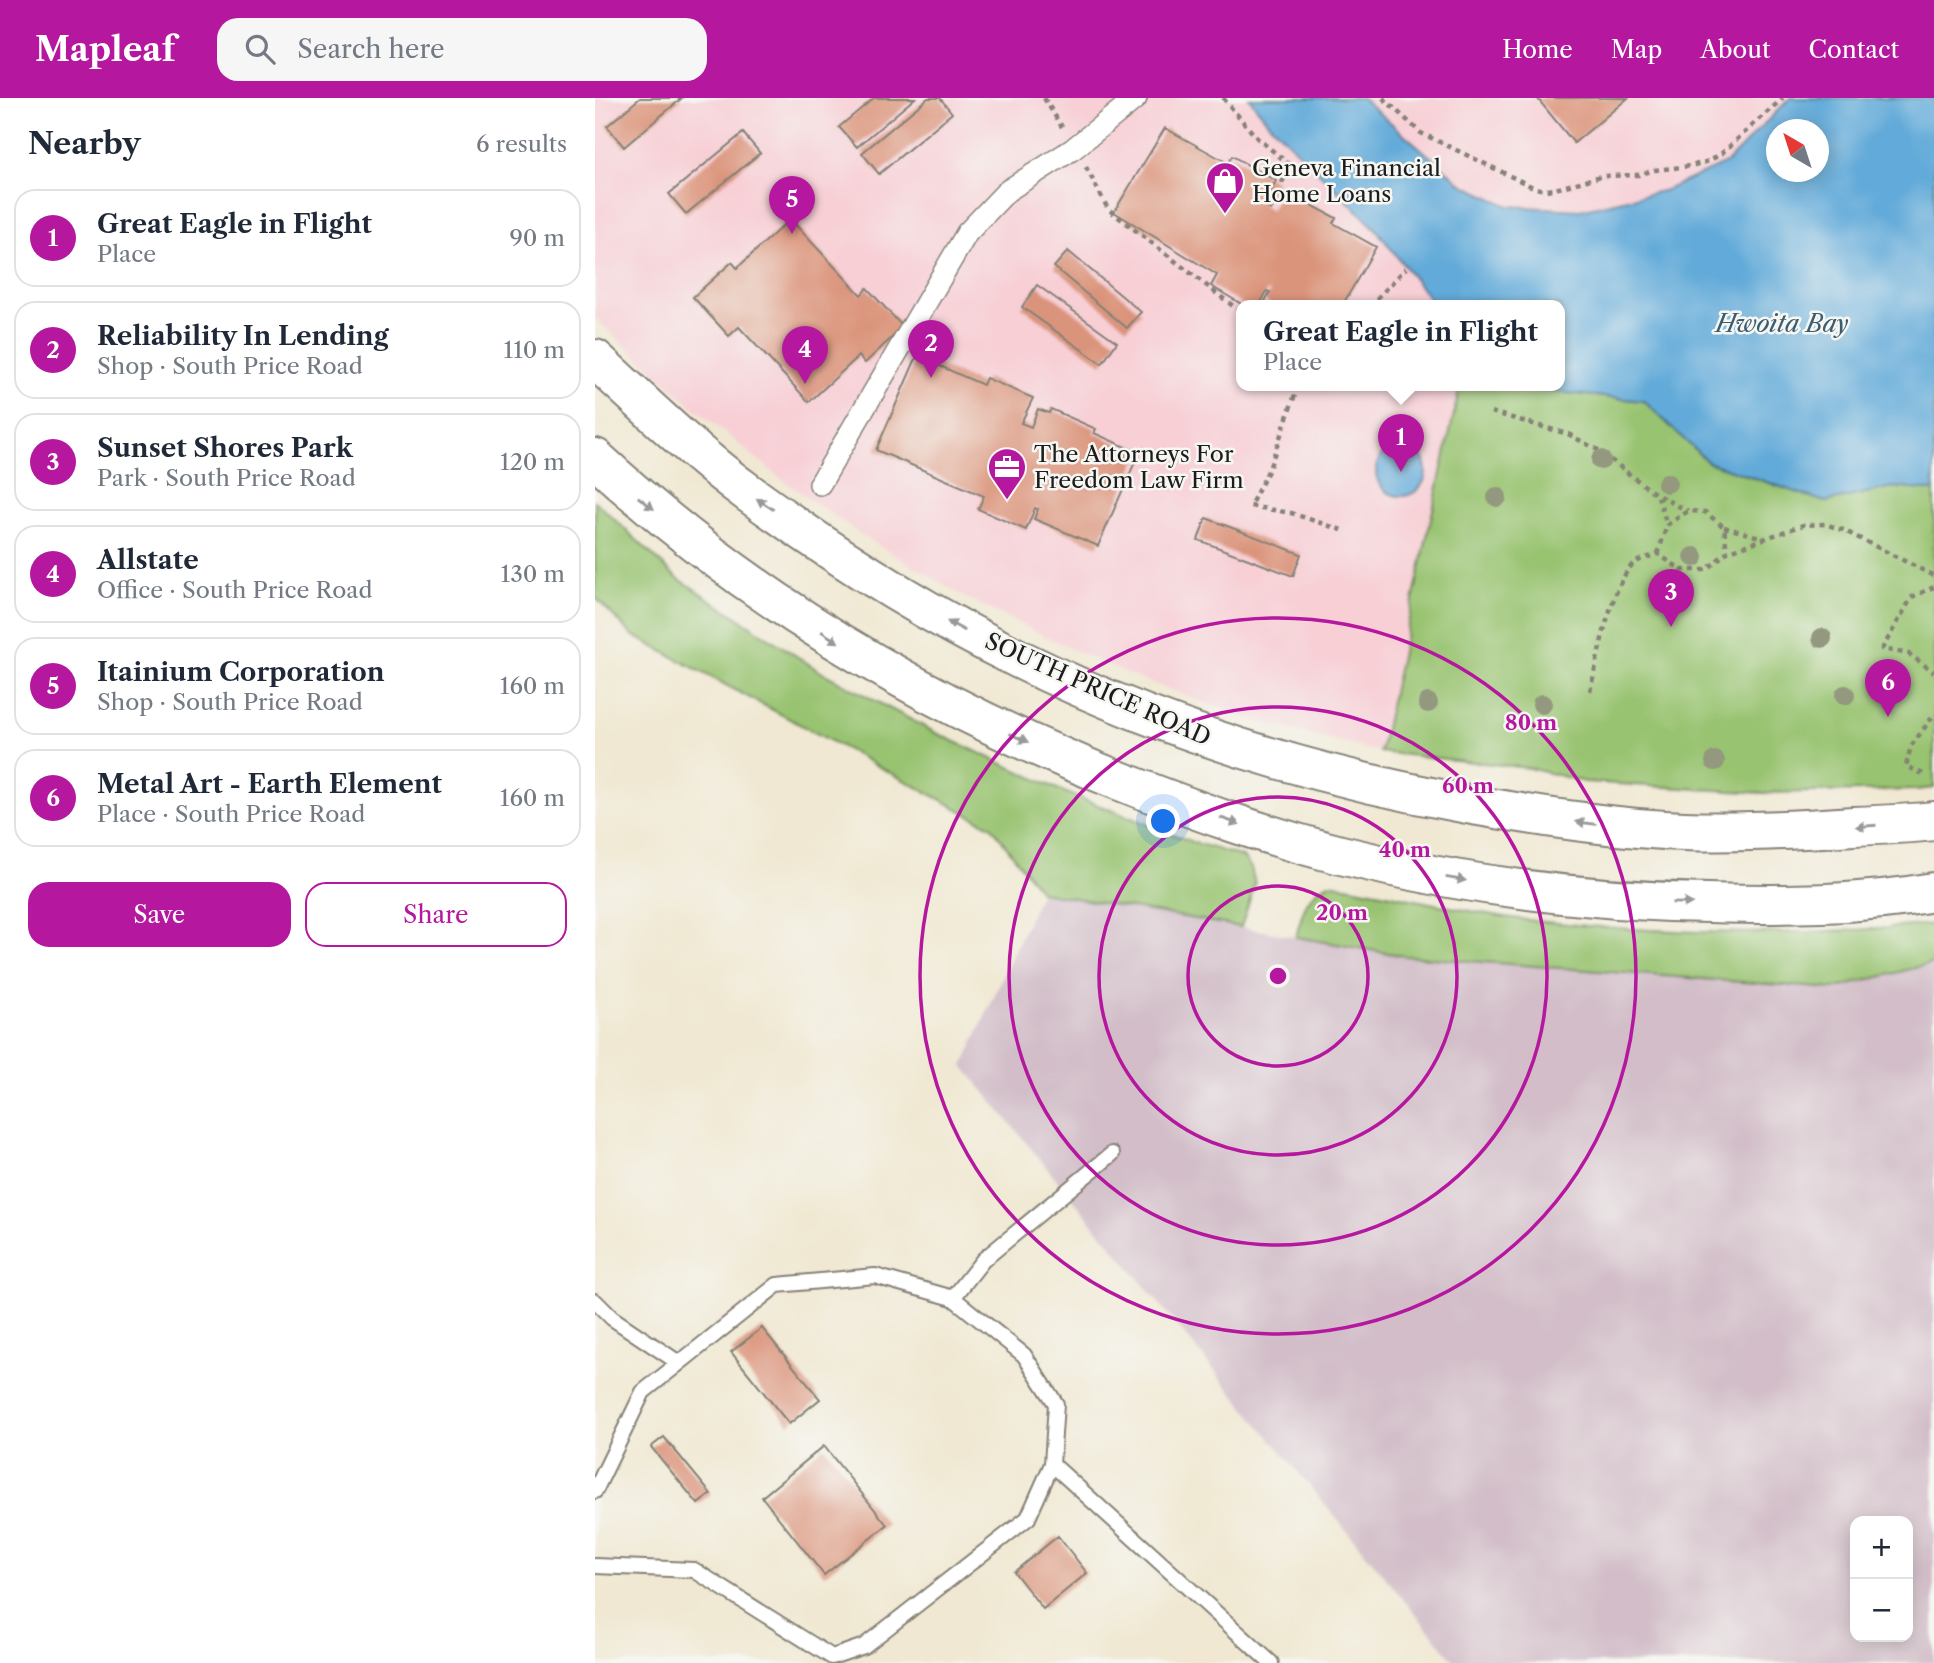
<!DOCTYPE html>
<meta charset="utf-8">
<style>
:root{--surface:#fff;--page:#f6f6f7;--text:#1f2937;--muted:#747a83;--line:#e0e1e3;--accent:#b5179e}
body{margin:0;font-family:"Libre Caslon Text",serif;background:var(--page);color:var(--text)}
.controls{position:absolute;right:21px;bottom:21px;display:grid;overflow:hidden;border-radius:14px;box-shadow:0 4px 18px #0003}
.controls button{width:63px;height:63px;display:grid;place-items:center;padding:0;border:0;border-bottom:2px solid var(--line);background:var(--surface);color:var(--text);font:35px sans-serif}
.compass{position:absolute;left:1171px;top:21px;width:63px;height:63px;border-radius:50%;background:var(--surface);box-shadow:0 4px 18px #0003;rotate:321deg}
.you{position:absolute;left:569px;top:724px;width:24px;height:24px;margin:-18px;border:5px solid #fff;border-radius:50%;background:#1a73e8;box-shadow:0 0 0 10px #1a73e833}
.badge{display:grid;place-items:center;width:46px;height:46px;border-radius:50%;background:var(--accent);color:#fff;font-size:23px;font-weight:700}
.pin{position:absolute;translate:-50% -58px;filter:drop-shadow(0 2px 4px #0008)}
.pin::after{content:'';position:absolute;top:37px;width:24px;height:21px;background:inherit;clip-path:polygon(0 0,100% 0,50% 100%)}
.popup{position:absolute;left:641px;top:202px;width:329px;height:91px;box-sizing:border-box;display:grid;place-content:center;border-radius:14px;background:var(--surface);filter:drop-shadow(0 2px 5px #0005);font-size:23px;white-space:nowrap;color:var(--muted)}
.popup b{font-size:26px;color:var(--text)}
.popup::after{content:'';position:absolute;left:50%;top:100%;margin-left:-14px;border:14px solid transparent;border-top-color:var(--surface)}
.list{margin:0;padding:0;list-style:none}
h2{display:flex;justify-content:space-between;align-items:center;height:91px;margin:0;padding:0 28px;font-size:30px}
h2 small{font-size:23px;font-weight:400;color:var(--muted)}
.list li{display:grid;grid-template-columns:46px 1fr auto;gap:21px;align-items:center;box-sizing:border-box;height:98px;margin:0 14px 14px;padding:0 14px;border:2px solid var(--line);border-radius:21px}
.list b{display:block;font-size:26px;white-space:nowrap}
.list p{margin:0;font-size:23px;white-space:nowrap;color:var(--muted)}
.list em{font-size:23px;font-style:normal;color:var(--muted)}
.actions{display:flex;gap:14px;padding:21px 28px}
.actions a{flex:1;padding:16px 0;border:2px solid var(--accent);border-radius:21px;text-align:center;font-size:24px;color:var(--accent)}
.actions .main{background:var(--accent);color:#fff}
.icon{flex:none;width:38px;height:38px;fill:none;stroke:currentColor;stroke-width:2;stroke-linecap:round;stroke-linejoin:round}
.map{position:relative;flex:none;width:1339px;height:1565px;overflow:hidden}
header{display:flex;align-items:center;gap:42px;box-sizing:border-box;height:98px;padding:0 35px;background:var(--accent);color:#fff}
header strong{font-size:33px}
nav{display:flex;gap:38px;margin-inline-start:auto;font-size:24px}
.search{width:490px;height:63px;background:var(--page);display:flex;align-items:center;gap:18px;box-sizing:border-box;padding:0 24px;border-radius:21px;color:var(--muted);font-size:26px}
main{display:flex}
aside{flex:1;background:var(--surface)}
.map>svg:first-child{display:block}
.built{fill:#f7cfd5}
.industrial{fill:#d2bdc8;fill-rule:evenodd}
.green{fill:#98c370;stroke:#5a7046;stroke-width:2}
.water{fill:#62aad9;stroke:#3f637a;stroke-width:2;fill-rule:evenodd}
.building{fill:#db947c}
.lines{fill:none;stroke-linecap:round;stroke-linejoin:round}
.service-casing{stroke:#868277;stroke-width:18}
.pedestrian-casing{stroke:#868277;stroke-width:24}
.secondary-casing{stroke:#868277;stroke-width:42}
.path{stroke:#868277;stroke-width:4.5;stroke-dasharray:5 5;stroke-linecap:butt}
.service{stroke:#fff;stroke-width:14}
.pedestrian{stroke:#fff;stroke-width:21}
.secondary{stroke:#fff;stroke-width:38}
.tree{fill:#93987e}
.oneway{fill:#999}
.ring{fill:none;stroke:#b5179e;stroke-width:3.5}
.labels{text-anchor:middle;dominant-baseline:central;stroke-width:5;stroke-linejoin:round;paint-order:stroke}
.poi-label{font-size:23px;fill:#1c1c1c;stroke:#f6f6f2;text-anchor:start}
.street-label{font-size:23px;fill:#1c1c1c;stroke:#f6f6f2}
.water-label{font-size:24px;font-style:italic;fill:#3c5c71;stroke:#f6f6f2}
.centre{fill:#b5179e;stroke:#f6f6f2;stroke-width:3.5}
.ring-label{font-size:21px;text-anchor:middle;font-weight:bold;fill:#b5179e;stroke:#f6f6f2;stroke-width:5;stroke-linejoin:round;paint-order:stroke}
</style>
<header>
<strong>Mapleaf</strong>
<div class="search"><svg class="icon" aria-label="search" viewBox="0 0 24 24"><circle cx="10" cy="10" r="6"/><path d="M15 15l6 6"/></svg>Search here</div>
<nav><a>Home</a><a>Map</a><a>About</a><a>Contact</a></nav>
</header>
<main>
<aside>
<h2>Nearby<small>6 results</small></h2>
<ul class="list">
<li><span class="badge">1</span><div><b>Great Eagle in Flight</b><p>Place</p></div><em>90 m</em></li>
<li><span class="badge">2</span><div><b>Reliability In Lending</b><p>Shop · South Price Road</p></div><em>110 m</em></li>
<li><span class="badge">3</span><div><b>Sunset Shores Park</b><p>Park · South Price Road</p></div><em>120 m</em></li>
<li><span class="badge">4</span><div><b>Allstate</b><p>Office · South Price Road</p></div><em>130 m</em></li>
<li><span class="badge">5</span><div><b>Itainium Corporation</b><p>Shop · South Price Road</p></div><em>160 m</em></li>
<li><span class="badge">6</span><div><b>Metal Art - Earth Element</b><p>Place · South Price Road</p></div><em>160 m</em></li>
</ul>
<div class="actions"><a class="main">Save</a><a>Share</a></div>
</aside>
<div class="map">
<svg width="1339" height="1565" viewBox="0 0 1339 1565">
<rect width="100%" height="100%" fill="#f6f6f2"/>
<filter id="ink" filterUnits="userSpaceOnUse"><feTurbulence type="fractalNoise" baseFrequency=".0143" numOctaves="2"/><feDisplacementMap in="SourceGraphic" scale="14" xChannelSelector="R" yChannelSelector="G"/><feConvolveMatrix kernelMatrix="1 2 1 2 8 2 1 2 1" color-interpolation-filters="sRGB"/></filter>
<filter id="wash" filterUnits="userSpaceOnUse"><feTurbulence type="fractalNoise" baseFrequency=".00686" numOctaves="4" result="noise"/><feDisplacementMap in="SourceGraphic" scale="28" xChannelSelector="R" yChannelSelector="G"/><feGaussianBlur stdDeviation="1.57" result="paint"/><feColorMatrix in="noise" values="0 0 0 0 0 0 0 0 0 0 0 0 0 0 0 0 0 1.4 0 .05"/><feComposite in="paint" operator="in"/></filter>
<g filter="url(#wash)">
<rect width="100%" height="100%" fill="#f0e8d2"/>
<!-- built -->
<path class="built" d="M0 0H654L673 24 780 130 840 208H647V288H865L785 654 664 624 543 580 468 547 368 498 268 438 189 383 97 308 0 220Z
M767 0H1195L1131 65 1071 92 985 112 913 108 867 86Z"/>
<!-- industrial -->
<path class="industrial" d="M446 794 810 858 1238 891 1339 865V1565H861L368 968ZM1260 1423H1313V1539H1260Z"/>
<!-- green -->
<path class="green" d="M865 288H928L932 291 1049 303 1113 364 1230 404 1298 389 1339 393V690L1321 692 1167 695 990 684 934 670 785 654Z
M0 403 81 479 226 574 339 634 469 694 598 744 648 759 656 770 660 786 646 829 446 794 397 729 37 537 0 499Z
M734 785C800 796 865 814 932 822 1067 837 1204 839 1339 826V865L1238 891 810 858 701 839C708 814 709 798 734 785Z"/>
<!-- water -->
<path class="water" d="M654 0H767L867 86 913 108 985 112 1071 92 1131 65 1195 0H1339V393L1298 389 1230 404 1113 364 1049 303 932 291 928 288H965V208H840L780 130 673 24ZM1182 32H1224V74H1182Z
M781 373a25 25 0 1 1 50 0a25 25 0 1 1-50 0Z"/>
<g id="blocks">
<!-- building -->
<path class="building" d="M45 0H87L29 49 12 28Z
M279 0H320L262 49 244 29Z
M333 0H345L357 15 284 76 267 55Z
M942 0H1033L979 45Z
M570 30 633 65 637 58 681 83 668 107 676 112 685 94 695 100 698 97 741 120 738 125 781 149 747 208H678L670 203 675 194 672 193 664 208H650L616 188 622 177 519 114Z
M148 35 165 55 91 116 74 96Z
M195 121 266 197 272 190 308 229 270 265 264 258 214 304 144 229 134 238 98 199 137 164 142 170Z
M473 153 546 214 532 230 459 169Z
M442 187 522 244 507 266 427 209Z
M322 258 388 287 391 280 438 300 426 325 436 329 443 311 454 315 456 311 501 331 499 335 544 355 503 448 439 421 443 411 440 410 431 432 383 411 389 398 281 352Z
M611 420 706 456 698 478 603 442Z
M167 1230 225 1301 194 1326 136 1254Z
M69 1339 116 1396 103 1406 56 1349Z
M229 1348 292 1427 229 1477 167 1399Z
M463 1438 492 1475 448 1511 419 1474Z"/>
</g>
</g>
<g filter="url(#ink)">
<use href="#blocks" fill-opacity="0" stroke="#868277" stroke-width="2"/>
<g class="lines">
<defs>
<path id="service" d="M358 1200 388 1162 517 1056
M0 1203 17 1220 84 1265
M457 1366 676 1565
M0 1393 48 1294 182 1187 280 1178 358 1200 429 1257 461 1306 457 1366 433 1420 269 1548 237 1559 99 1472 0 1468"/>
<path id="pedestrian" d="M225 386 372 135 412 93 478 51 541 0"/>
<path id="secondary" d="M0 261C49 306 101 357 155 396 240 458 330 515 424 561 568 632 721 679 878 707 948 719 1018 730 1089 733 1146 735 1202 732 1258 728 1285 727 1312 726 1339 723
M0 360C153 501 332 607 525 683 597 711 670 738 746 757 866 787 990 803 1114 805 1188 807 1265 807 1339 794"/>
</defs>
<!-- service casing -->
<use href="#service" class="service-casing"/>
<!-- pedestrian casing -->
<use href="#pedestrian" class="pedestrian-casing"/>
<!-- secondary casing -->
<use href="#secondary" class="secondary-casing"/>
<!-- path -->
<path class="path" d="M449 0 467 29
M628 0 662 40 695 67 686 87
M788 0 826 35 940 90 951 92 964 90 1006 78 1043 77 1060 72 1096 68 1114 63 1127 55 1188 0
M491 69 513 111 647 215
M775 208 811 170
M703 288 674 371 655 408 696 415 750 433
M896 314 973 336 1003 352 1063 398 1072 427
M1064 398 1093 413
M1129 429 1168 440
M1063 456 1072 427 1093 413 1110 414 1129 429 1132 454
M1339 489 1317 499 1287 551 1314 556 1339 574
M995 593C1003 560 1015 491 1037 467 1043 461 1055 459 1063 456L1087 472H1111L1132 454 1208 427 1230 426 1248 432 1339 478
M1328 676 1311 668 1316 648 1339 617"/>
<!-- service -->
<use href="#service" class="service"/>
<!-- pedestrian -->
<use href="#pedestrian" class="pedestrian"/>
<!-- secondary -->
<use href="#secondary" class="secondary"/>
</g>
<!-- trees -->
<g class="tree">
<circle cx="1006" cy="362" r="10"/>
<circle cx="1072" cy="385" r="10"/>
<circle cx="902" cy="399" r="10"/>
<circle cx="1099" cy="459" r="10"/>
<circle cx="1227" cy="540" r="10"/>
<circle cx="1250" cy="597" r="10"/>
<circle cx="833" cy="605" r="10"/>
<circle cx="947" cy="606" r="10"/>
<circle cx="1120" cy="663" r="10"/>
</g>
<!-- one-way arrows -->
<defs><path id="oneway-solid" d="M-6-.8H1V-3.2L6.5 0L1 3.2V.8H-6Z" transform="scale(1.75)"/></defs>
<g class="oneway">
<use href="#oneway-solid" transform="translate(51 405) rotate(38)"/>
<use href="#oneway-solid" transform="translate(170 406) rotate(-146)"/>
<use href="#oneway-solid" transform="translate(361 528) rotate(-152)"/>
<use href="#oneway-solid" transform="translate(235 539) rotate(33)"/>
<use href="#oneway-solid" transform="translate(424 640) rotate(25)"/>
<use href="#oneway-solid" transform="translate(635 723) rotate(19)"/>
<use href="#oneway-solid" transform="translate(991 725) rotate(-173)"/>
<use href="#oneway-solid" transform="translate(1271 728) rotate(176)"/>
<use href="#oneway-solid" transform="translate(861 781) rotate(9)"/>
<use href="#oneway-solid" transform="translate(1087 805) rotate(1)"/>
</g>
</g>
<!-- distance rings -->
<g class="ring">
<circle cx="683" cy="878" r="90"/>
<circle cx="683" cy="878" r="179"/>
<circle cx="683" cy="878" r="269"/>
<circle cx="683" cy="878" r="358"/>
</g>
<!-- icons -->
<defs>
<symbol id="shop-pin" viewBox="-11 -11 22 30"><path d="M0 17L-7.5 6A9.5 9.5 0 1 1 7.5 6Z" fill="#b5179e" stroke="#f6f6f2"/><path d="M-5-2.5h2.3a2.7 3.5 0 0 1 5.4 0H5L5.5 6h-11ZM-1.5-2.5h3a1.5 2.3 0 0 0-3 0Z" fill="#fff"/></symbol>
<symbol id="office-pin" viewBox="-11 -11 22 30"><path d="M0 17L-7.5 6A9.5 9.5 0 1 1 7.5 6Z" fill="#b5179e" stroke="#f6f6f2"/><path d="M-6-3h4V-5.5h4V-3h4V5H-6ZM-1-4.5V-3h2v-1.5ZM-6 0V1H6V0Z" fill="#fff"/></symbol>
</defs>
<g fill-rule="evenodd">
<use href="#shop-pin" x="608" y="61" width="44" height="60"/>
<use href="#office-pin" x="390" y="347" width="44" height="60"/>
</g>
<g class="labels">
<!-- poi labels -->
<g class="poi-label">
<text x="657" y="70">Geneva Financial<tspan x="657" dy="26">Home Loans</tspan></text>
<text x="439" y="356">The Attorneys For<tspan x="439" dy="26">Freedom Law Firm</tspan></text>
</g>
<!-- street labels -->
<g class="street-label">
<text transform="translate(503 591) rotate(24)">SOUTH PRICE ROAD</text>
</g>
<!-- water labels -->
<g class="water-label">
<text x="1187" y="225">Hwoita Bay</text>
</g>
</g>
<circle cx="683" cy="878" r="10" class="centre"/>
<g class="ring-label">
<text x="936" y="632">80 m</text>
<text x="873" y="695">60 m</text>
<text x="810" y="759">40 m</text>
<text x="747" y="822">20 m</text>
</g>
</svg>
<div class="controls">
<button>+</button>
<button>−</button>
</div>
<svg class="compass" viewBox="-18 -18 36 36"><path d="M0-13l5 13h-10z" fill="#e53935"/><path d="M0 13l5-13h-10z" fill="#747a83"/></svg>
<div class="you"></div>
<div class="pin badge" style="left:806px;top:374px">1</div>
<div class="popup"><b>Great Eagle in Flight</b>Place</div>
<div class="pin badge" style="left:336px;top:280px">2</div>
<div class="pin badge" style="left:1076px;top:529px">3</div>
<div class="pin badge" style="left:210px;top:286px">4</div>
<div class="pin badge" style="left:197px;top:136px">5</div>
<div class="pin badge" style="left:1293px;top:619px">6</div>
</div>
</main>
